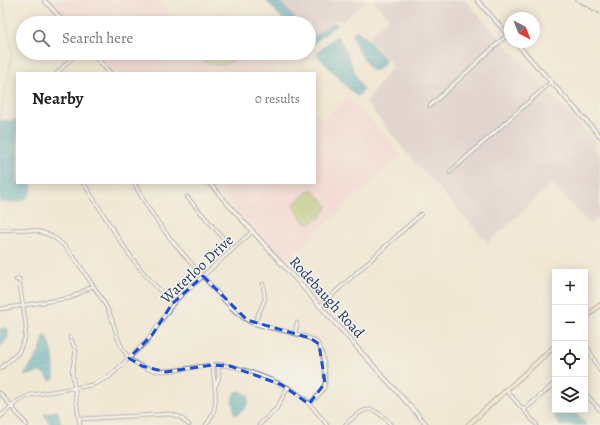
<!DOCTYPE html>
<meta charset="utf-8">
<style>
:root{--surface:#fff;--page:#f2f2f2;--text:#222;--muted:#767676;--line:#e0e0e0}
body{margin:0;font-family:Alegreya,serif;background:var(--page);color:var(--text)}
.controls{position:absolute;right:12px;bottom:12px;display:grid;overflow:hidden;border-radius:0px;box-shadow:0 2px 10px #0003}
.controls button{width:36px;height:36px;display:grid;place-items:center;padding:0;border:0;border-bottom:1px solid var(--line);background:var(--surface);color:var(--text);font:20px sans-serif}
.compass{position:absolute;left:504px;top:12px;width:36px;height:36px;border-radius:50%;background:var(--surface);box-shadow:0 2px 10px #0003;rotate:138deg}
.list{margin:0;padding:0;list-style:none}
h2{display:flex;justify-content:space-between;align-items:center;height:52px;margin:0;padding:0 16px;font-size:17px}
h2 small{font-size:13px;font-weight:400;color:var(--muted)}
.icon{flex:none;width:22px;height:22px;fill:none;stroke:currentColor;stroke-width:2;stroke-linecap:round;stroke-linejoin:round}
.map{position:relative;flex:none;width:600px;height:425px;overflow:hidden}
.search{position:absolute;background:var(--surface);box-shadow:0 2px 10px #0003;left:16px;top:16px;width:300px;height:44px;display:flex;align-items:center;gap:10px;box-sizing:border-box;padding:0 14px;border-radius:22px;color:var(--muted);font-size:15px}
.panel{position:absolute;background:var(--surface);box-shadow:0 2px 10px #0003;left:16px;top:72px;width:300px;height:112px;border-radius:0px}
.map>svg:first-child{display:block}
.built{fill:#f6cfd7}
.industrial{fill:#d1bdc9}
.green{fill:#a3be65;stroke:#5f7662}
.water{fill:url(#water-rules);stroke:#2e6c90}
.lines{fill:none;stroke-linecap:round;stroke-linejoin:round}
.stream{stroke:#42a9c2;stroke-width:1}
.minor-casing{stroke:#667087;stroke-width:4.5}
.tertiary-casing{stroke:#667087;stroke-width:5}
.secondary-casing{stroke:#667087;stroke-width:5.5}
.minor{stroke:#fff;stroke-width:2.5}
.tertiary{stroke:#fff;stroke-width:3}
.secondary{stroke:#f9e7c3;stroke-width:3.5}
.rail{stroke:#1b2f5e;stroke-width:1}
.marked{fill:none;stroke:#1d4ed8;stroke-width:3;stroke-dasharray:8 5;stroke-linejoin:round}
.labels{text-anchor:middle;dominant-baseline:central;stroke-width:3;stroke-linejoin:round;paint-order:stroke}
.street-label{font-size:15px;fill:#1b2f5e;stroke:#f6f6f2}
</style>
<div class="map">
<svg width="600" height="425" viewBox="0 0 600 425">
<defs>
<pattern id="water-rules" width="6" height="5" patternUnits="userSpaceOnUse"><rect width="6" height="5" fill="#42a9c2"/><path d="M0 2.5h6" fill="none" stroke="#368aa1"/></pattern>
</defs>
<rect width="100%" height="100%" fill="#f6f6f2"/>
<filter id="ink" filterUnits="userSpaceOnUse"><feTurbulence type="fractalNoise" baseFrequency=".025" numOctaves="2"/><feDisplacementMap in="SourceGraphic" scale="8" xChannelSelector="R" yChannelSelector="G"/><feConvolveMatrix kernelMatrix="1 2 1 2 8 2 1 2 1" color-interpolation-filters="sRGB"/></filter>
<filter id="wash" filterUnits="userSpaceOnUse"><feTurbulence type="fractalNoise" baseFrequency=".012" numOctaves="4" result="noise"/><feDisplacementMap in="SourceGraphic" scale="16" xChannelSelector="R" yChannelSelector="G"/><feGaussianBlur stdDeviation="0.9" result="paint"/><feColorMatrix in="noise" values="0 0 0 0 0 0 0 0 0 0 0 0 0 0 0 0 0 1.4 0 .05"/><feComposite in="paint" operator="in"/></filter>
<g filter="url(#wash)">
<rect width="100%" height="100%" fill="#f1e8d4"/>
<!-- built -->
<path class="built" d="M48 0H158L180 23H69Z
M219 9 232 23H203Z
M96 53H261L279 73H114Z
M349 97 402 155 284 263 213 183H315V111L323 119Z"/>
<!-- industrial -->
<path class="industrial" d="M278 0H367L342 23 337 19 318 33 312 35 309 31V23H300Z
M373 0H465L596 143 592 147 600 156V216L590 225 552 184 488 243 405 151 366 102 393 66 368 37 389 18Z"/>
<!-- green -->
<path class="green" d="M215 16 220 17 226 23H208Z
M194 53H240C229 72 206 66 194 53Z
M309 190H313L328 206 321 217 310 224 302 220 293 205Z"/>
<!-- water -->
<path class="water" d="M266 0H278L299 23H286Z
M333 23 338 24 312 44 309 43V34L313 37Z
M356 30 365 37 384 58 385 62 379 69 372 71C364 61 355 46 352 34Z
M335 37H338C349 53 353 73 363 90L357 97 317 55 321 49Z
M17 120V183H31L32 191C22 205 16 203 0 202V121Z
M6 327 8 329V338L0 347V329Z
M46 335C54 350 54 362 54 379L50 381 46 374 40 372 24 376 40 351 44 336Z
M240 391 248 395C250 405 243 412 235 415L232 398 236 392Z
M555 410H573L587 425H560L554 415Z
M58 411 61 425H51L44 414Z"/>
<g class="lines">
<!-- stream -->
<path class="stream" d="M0 119 12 53 3 0"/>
</g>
</g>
<g filter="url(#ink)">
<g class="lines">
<defs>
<path id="minor" d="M57 73 77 53
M430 106 508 34
M450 172 551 82
M83 183C111 223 134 273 174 302
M134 183C153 221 180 251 208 282 221 296 233 313 250 322 266 329 309 333 318 344 324 351 327 380 324 388 321 394 314 399 309 404
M187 197 233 249
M0 230C51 227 61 236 88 278 96 290 106 303 111 317 117 333 119 351 134 362 159 380 187 366 213 365 234 363 284 383 301 396 311 404 319 415 327 425
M320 306 421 214
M0 309 70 298 93 286
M254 324 265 299 263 284
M295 334 297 323
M70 337 76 351 72 371 80 425
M585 342 600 371
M0 369 18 353 25 338 26 326 19 279 16 280
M216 385 219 377 218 365
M506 390 537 425
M0 393 27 425
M585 393 600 410
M524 410 555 383
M0 417 19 400 31 395 92 385 109 377 147 341 175 301 253 231
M79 419 170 414 180 417 189 425
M206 425C222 406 213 386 213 365
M259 425 277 408 288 387
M345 425C365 406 372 403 391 425"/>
<path id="tertiary" d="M44 0 65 23
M477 0 510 37
M515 42 600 136
M92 53 110 73
M209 183 427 425"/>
<path id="secondary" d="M585 318 600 305
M468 425 555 346"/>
</defs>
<!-- minor casing -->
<use href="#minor" class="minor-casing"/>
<!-- tertiary casing -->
<use href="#tertiary" class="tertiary-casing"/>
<!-- secondary casing -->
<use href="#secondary" class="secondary-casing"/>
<!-- minor -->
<use href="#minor" class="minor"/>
<!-- tertiary -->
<use href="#tertiary" class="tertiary"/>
<!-- secondary -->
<use href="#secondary" class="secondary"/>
<!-- rail -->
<path class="rail" d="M575 0 600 14"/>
</g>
</g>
<!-- marked area -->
<path d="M0 0H600V425H0ZM203 276 247 320 310 338 319 344 325 383 309 404 282 385 230 366 212 365 166 372 142 366 129 358 152 335 172 304Z" fill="#f1e8d4" fill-opacity=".55" fill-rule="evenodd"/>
<path class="marked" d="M203 276 247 320 310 338 319 344 325 383 309 404 282 385 230 366 212 365 166 372 142 366 129 358 152 335 172 304Z"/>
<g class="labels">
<!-- street labels -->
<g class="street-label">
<text transform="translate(197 269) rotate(-43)">Waterloo Drive</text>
<text transform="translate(327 297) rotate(48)">Rodebaugh Road</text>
</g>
</g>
</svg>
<div class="controls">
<button>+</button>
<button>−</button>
<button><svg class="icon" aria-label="locate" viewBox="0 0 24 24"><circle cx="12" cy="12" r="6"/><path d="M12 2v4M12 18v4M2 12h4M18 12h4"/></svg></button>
<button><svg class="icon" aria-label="layers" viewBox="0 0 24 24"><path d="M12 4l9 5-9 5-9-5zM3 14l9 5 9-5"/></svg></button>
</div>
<svg class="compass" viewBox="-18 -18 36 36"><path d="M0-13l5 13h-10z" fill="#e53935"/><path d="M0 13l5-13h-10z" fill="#767676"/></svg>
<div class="search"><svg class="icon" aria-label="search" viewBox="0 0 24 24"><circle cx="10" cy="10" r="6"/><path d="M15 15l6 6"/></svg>Search here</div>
<section class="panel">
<h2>Nearby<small>0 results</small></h2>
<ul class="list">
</ul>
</section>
</div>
